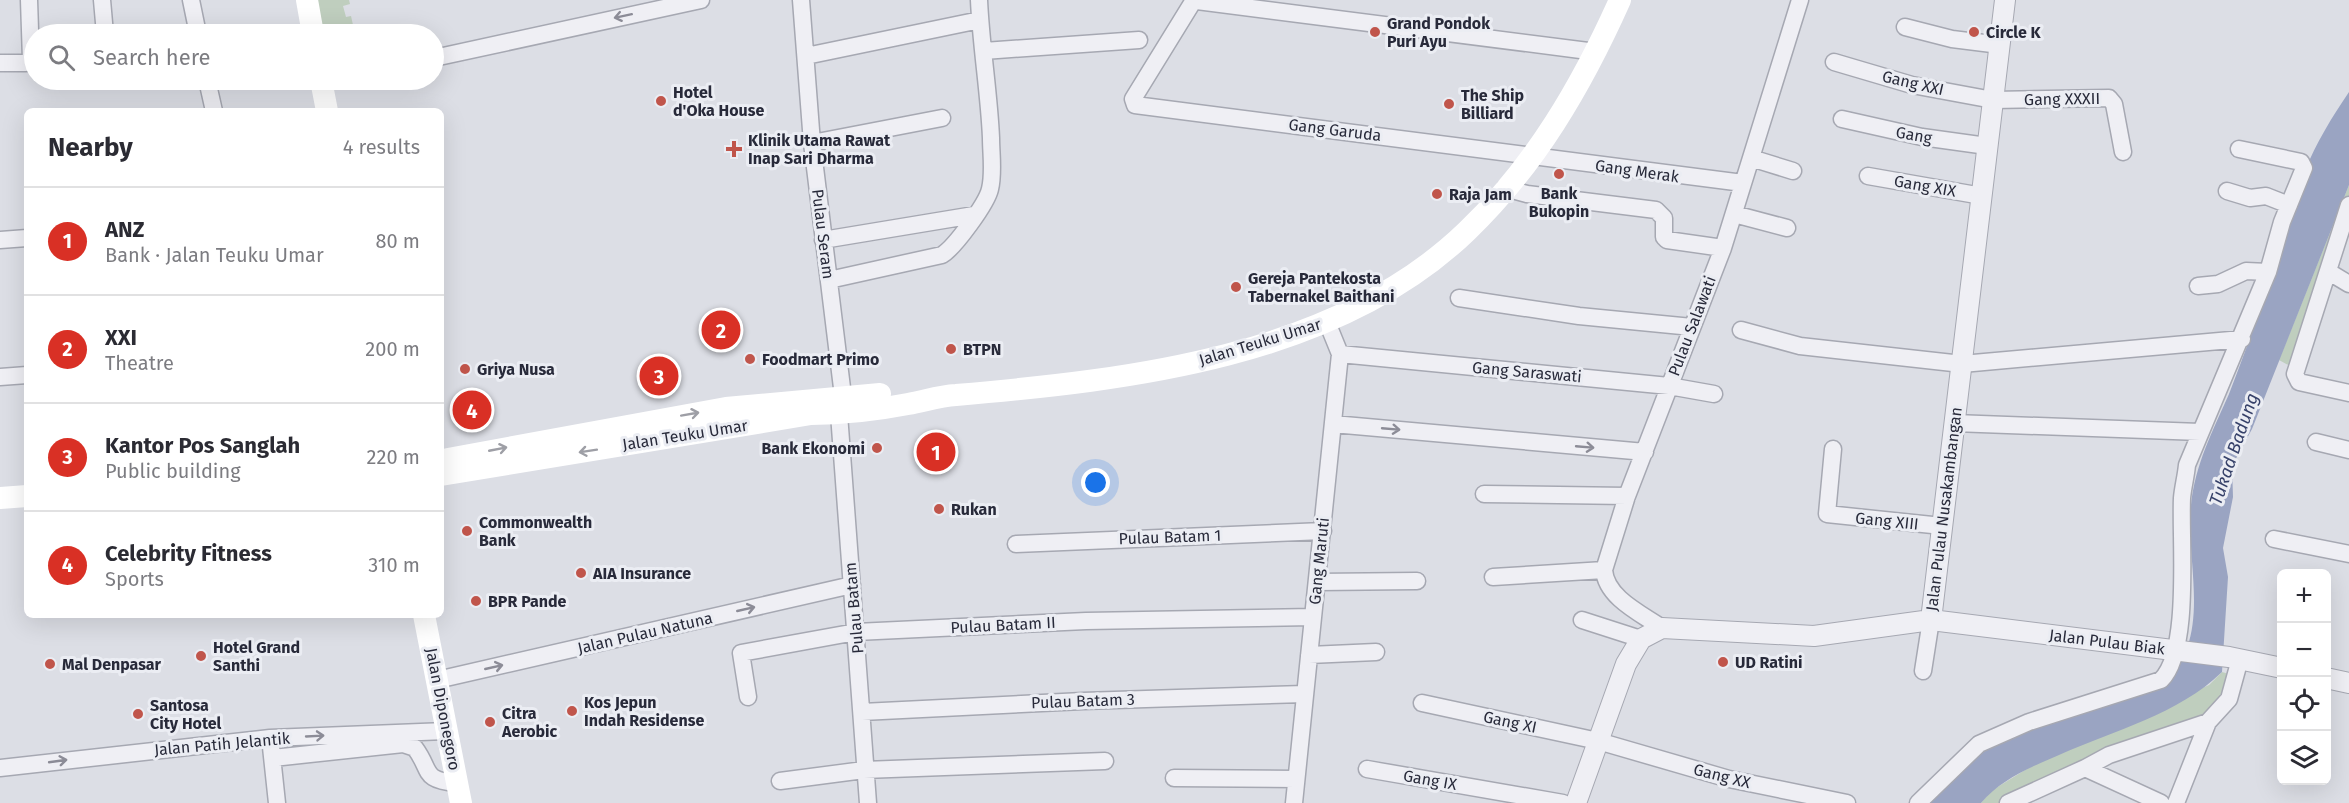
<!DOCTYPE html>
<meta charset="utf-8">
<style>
:root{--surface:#fff;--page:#f2f2f3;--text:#2b2b33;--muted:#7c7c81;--line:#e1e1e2;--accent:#d93025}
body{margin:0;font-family:"Fira Sans",sans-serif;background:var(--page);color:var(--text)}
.controls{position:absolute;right:18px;bottom:18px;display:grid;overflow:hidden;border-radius:9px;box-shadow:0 6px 24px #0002}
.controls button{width:54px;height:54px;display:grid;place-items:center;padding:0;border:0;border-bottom:2px solid var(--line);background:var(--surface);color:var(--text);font:30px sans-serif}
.you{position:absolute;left:1096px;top:483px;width:21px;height:21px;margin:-15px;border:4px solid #fff;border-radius:50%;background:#1a73e8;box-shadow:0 0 0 9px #1a73e833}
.badge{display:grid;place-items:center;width:39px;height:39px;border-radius:50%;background:var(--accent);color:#fff;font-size:20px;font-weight:700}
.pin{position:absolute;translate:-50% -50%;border:3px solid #fff;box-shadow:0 2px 6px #0006}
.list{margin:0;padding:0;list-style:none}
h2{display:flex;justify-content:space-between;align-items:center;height:78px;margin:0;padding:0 24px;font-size:26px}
h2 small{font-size:20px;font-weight:400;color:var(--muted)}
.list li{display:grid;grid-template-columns:39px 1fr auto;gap:18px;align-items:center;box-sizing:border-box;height:108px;padding:0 24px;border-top:2px solid var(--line)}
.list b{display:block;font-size:22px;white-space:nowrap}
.list p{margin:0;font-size:20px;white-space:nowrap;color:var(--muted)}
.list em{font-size:20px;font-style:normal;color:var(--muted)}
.icon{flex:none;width:33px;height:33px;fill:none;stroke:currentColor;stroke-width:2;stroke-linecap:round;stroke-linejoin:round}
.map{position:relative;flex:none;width:2349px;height:803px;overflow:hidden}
.search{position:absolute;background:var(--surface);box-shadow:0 6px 24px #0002;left:24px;top:24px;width:420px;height:66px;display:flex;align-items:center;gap:15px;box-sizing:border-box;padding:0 21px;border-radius:33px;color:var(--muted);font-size:22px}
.panel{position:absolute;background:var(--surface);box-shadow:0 6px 24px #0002;left:24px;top:108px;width:420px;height:510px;border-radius:9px}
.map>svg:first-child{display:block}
.green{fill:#bfcebe}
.water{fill:#9aa4c2}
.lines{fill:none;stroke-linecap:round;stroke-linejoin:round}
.minor-casing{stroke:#a6a8b2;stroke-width:19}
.tertiary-casing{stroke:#a6a8b2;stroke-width:22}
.minor{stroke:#efeff4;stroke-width:16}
.tertiary{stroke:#efeff4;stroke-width:20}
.secondary{stroke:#fff;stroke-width:22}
.oneway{stroke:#8c8c97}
.oneway2{stroke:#9e9fa6}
.poi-dot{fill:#c0554b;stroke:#ebedf3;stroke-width:2}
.labels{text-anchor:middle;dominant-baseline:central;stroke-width:6;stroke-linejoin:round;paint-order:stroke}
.poi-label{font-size:16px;font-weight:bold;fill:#282a3a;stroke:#ebedf3;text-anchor:start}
.street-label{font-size:16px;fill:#282a3a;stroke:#ebedf3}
.water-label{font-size:18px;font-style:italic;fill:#364169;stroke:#ebedf3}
</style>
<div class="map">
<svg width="2349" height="803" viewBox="0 0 2349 803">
<rect width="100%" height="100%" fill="#dcdee5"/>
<!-- green -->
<path class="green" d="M308 0H349L350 4 343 6 346 17 351 16 355 34H314Z
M2349 185V197L2290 366 2279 360Z
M2222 672 2229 674 2230 680 2214 709 2002 803H1981L1991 791 2030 767 2209 685Z"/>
<!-- water -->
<path class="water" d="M2349 92V185L2252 429 2232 466 2233 497 2223 548 2228 577 2222 672C2179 714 2113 731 2059 755 2031 767 2001 779 1981 803H1924L1957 768 2001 740 2158 688C2216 642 2185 567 2191 505 2195 465 2213 430 2229 394 2241 363 2252 332 2264 301 2281 258 2288 213 2305 171 2316 143 2332 117 2349 92Z"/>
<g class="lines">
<defs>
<path id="minor" d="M102 0 105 34
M191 0 198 34
M801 0 812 143 843 396
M1194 0 1133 99 1135 105 1743 183
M1197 1 1596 52
M1905 27 1952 39 2000 45
M984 51 1139 40
M806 56 980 20
M434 58 701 0
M1834 62 1912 85 1993 100 2109 98 2114 104 2123 152
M0 63H26L31 60 29 0
M69 80H75
M207 80 214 111
M1842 119 1922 137 1987 146
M812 143 942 118
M1751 158 1793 171
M1868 176 1982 196
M1505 188 1527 194 1656 210 1664 218V237L1667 240 1723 248
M2227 191 2250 198 2266 196 2289 205
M2349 205 2295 374 2299 382 2349 393
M1734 214 1787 228
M0 240 27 238
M823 240 974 215
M2329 272 2349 284
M829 280 942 255C955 247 987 203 990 189 994 173 991 154 991 138 989 92 981 46 979 0
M2198 286 2218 284 2246 271 2268 272
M1459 298 1579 316 1692 327
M1741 330 1800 346 1962 364 2242 339
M1340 354 1669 386 1714 394
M0 377 27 375
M839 414 868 803
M1954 423 2200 432
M1333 424 1645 452
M2316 442 2349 450
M1833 449 1827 514 1942 526
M1484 494 1627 496
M2274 539 2349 554
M1016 544 1323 531
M1493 577 1604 570
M1317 582 1417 581
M1582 620 1641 639
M1662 628C1642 614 1606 598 1604 570L1627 496 1723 248 1800 0
M1309 655 1376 652
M1923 671 1931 620
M437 680 852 585
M748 697 741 653 856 632 1086 621 1313 617
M1422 703 1598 741 1729 779 1847 803
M862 712 1083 701 1304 694
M271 747 277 803
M273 758 403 744 415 748C432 771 421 780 457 783
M0 768 270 738 446 731
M2085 768 2161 803
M1367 769 1563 803
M1174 778 1296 779
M780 781 864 770 1105 761
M1294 803 1340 354 1327 322
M1918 803 1979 744 2029 722 2161 680C2191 651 2180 540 2182 498 2183 487 2186 476 2187 465L2268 272 2282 222 2304 168 2301 162 2239 149
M2008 803 2085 768 2109 755 2208 722 2229 699 2240 659
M2176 803 2208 722"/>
<path id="tertiary" d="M1931 620 2005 0
M2326 678 2349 683
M1576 803 1626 664 1641 639 1662 628 1814 636 1931 620 2229 657 2282 668"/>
</defs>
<!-- minor casing -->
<use href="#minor" class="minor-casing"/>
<!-- tertiary casing -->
<use href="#tertiary" class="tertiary-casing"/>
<!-- minor -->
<use href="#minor" class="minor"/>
<!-- tertiary -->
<use href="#tertiary" class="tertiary"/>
<!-- secondary -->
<path class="secondary" d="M307 0 313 34
M321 80 327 111
M448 459 726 408 880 394
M441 475 811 414C843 414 877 410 908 404 925 401 939 396 956 395 1129 380 1337 357 1467 231 1535 166 1582 85 1620 0
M0 498 27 496
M424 615 461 803"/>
</g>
<!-- one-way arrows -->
<defs><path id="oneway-shaft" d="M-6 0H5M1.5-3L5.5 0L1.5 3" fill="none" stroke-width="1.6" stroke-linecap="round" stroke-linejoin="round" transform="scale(1.5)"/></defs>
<g class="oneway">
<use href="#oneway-shaft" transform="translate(623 16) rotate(168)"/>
<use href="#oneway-shaft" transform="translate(1391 429) rotate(5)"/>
<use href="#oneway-shaft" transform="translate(1585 447) rotate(5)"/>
<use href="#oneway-shaft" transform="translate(746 609) rotate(-13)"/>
<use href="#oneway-shaft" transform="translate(494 667) rotate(-13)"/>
<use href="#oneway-shaft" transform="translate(315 736) rotate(-3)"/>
<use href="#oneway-shaft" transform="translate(58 761) rotate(-8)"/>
</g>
<g class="oneway2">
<use href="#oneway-shaft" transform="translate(690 414) rotate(-10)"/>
<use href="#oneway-shaft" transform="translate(498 449) rotate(-11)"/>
<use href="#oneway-shaft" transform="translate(588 451) rotate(171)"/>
</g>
<!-- markers -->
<g class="poi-dot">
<circle cx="1375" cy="32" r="6"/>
<circle cx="1974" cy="32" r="6"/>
<circle cx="661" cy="101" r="6"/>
<circle cx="1449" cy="104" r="6"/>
<path d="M731 140h6v6h6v6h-6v6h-6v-6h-6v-6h6z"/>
<circle cx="1559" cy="174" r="6"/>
<circle cx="1437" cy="194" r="6"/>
<circle cx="1236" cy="287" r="6"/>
<circle cx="951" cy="349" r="6"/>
<circle cx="750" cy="359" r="6"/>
<circle cx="465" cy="369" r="6"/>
<circle cx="877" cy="448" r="6"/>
<circle cx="939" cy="509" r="6"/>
<circle cx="467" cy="531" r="6"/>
<circle cx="581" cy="573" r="6"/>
<circle cx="476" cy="601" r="6"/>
<circle cx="201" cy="656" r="6"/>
<circle cx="1723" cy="662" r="6"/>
<circle cx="50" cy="664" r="6"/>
<circle cx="572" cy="711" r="6"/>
<circle cx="138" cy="714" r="6"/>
<circle cx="490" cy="722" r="6"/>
</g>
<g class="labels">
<!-- poi labels -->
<g class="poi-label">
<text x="1387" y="23">Grand Pondok<tspan x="1387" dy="18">Puri Ayu</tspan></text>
<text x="1986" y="32">Circle K</text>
<text x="673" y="92">Hotel<tspan x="673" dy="18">d'Oka House</tspan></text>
<text x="1461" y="95">The Ship<tspan x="1461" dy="18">Billiard</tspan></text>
<text x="748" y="140">Klinik Utama Rawat<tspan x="748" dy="18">Inap Sari Dharma</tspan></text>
<text x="1559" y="193" text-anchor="middle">Bank<tspan x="1559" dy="18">Bukopin</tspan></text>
<text x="1449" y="194">Raja Jam</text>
<text x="1248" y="278">Gereja Pantekosta<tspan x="1248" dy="18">Tabernakel Baithani</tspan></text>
<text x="963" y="349">BTPN</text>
<text x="762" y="359">Foodmart Primo</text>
<text x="477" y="369">Griya Nusa</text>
<text x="865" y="448" text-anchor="end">Bank Ekonomi</text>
<text x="951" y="509">Rukan</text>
<text x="479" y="522">Commonwealth<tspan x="479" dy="18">Bank</tspan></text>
<text x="593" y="573">AIA Insurance</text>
<text x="488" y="601">BPR Pande</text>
<text x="213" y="647">Hotel Grand<tspan x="213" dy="18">Santhi</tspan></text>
<text x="1735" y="662">UD Ratini</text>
<text x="62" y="664">Mal Denpasar</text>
<text x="584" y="702">Kos Jepun<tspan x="584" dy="18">Indah Residense</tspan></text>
<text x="150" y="705">Santosa<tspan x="150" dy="18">City Hotel</tspan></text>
<text x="502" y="713">Citra<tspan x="502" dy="18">Aerobic</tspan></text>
</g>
<!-- street labels -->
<g class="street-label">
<text transform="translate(1913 83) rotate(13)">Gang XXI</text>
<text transform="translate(2062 99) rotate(-1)">Gang XXXII</text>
<text transform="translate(1335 130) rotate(7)">Gang Garuda</text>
<text transform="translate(1914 135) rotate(10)">Gang</text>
<text transform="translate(1637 171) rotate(8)">Gang Merak</text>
<text transform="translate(1925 186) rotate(10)">Gang XIX</text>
<text transform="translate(823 234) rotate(83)">Pulau Seram</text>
<text transform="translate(1692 326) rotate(-69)">Pulau Salawati</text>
<text transform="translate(1260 342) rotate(-17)">Jalan Teuku Umar</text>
<text transform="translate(1527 372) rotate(5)">Gang Saraswati</text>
<text transform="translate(685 435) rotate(-9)">Jalan Teuku Umar</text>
<text transform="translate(1944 509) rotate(-83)">Jalan Pulau Nusakambangan</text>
<text transform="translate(1887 521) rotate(6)">Gang XIII</text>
<text transform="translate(1170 537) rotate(-2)">Pulau Batam 1</text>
<text transform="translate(1319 561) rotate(-84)">Gang Maruti</text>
<text transform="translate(854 608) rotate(-95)">Pulau Batam</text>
<text transform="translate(1003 625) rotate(-3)">Pulau Batam II</text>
<text transform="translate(645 633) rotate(-13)">Jalan Pulau Natuna</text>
<text transform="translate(2107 642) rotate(7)">Jalan Pulau Biak</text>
<text transform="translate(1083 701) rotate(-2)">Pulau Batam 3</text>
<text transform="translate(443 709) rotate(79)">Jalan Diponegoro</text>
<text transform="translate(1510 722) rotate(12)">Gang XI</text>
<text transform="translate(222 744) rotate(-5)">Jalan Patih Jelantik</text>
<text transform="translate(1722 776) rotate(14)">Gang XX</text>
<text transform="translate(1430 780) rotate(10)">Gang IX</text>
</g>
<!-- water labels -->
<g class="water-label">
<text transform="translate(2234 449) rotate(-71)">Tukad Badung</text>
</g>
</g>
</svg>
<div class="controls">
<button>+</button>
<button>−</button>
<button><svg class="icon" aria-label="locate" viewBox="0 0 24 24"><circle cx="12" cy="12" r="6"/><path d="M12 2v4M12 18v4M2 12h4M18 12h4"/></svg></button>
<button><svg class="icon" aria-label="layers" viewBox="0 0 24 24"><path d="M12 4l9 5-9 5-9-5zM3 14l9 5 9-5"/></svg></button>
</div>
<div class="you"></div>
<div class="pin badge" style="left:936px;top:452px">1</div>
<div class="pin badge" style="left:721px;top:330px">2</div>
<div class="pin badge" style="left:659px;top:376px">3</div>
<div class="pin badge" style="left:472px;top:410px">4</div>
<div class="search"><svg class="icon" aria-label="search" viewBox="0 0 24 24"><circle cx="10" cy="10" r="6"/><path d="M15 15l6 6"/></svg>Search here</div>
<section class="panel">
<h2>Nearby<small>4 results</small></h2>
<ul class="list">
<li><span class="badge">1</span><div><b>ANZ</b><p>Bank · Jalan Teuku Umar</p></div><em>80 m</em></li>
<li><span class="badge">2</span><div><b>XXI</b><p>Theatre</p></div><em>200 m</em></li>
<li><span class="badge">3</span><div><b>Kantor Pos Sanglah</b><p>Public building</p></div><em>220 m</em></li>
<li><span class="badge">4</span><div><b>Celebrity Fitness</b><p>Sports</p></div><em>310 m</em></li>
</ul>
</section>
</div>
